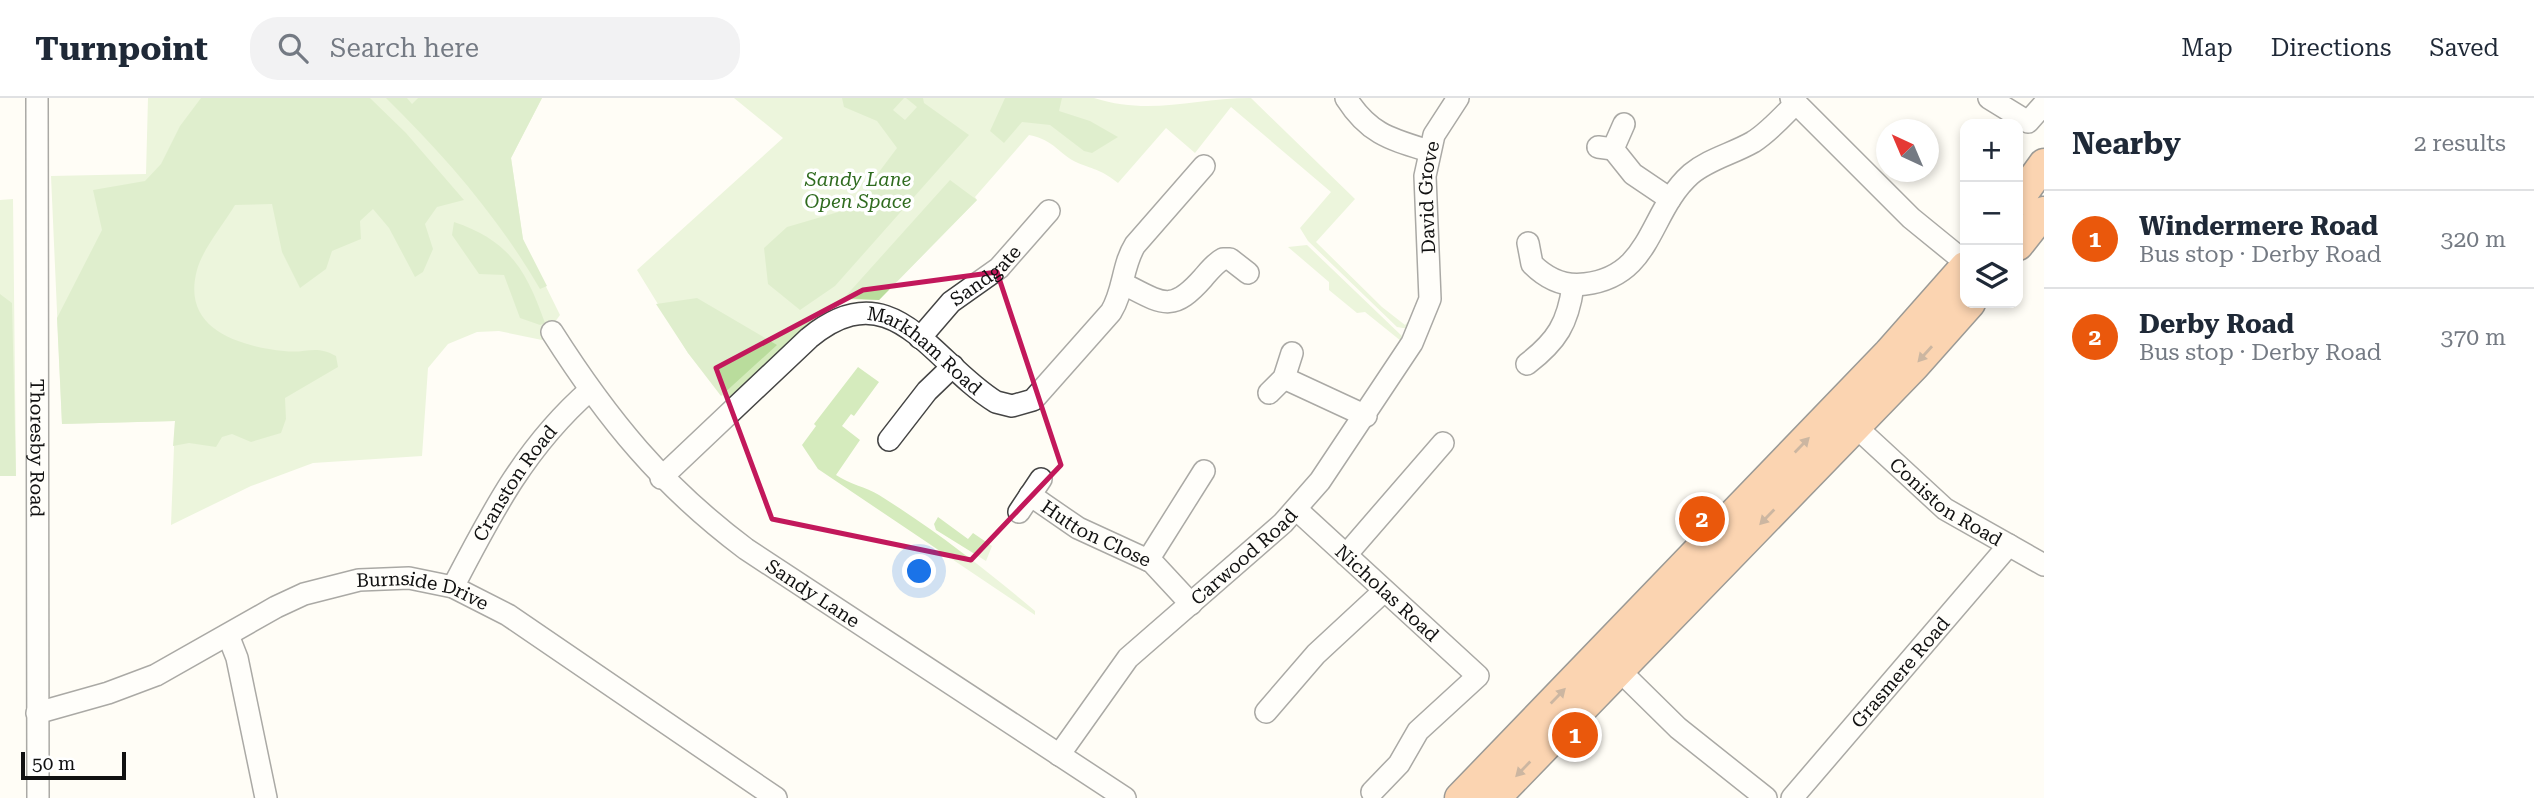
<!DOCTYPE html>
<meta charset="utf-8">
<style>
:root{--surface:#fff;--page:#f2f2f3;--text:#1f2937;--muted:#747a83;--line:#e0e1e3;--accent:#ea580c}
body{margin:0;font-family:"Roboto Serif",serif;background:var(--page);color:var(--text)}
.controls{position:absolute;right:21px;top:21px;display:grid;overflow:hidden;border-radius:14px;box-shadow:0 4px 10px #0003}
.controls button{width:63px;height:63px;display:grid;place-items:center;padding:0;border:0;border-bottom:2px solid var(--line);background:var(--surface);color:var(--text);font:35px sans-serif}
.compass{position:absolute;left:1876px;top:21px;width:63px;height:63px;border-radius:50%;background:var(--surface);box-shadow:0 4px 10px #0003;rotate:316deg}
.scale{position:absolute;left:21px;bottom:18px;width:105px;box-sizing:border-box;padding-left:7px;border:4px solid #111;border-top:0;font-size:19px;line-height:24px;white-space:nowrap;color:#111;-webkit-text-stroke:5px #fff;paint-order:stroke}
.you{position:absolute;left:920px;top:474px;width:24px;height:24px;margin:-18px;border:5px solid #fff;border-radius:50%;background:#1a73e8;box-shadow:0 0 0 10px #1a73e833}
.badge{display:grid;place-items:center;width:46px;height:46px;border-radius:50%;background:var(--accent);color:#fff;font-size:23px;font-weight:700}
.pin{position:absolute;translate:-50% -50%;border:4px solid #fff;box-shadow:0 2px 7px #0006}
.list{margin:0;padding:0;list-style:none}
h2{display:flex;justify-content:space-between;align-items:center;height:91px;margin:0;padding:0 28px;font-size:30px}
h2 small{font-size:23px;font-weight:400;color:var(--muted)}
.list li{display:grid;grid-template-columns:46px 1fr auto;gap:21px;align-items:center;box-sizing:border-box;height:98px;padding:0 28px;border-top:2px solid var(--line)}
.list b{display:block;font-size:26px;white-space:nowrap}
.list p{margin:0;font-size:23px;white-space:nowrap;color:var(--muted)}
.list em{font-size:23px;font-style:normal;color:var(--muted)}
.icon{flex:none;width:38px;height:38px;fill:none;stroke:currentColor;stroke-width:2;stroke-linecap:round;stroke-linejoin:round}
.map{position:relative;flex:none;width:2044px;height:700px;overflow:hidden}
header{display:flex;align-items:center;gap:42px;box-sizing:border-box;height:98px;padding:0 35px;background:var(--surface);border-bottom:2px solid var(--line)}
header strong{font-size:33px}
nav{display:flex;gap:38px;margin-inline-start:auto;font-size:24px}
.search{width:490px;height:63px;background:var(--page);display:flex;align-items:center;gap:18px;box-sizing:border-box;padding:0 24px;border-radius:28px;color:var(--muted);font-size:26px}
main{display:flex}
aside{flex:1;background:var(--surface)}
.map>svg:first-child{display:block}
.green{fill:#d5ebbd}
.forest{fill:#b9dc9c}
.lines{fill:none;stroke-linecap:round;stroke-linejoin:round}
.minor-casing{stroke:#444;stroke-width:24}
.highway-casing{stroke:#222;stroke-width:33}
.minor{stroke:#fff;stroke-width:21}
.highway{stroke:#f5a25d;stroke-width:30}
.oneway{fill:#8e613b}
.marked{fill:none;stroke:#c2185b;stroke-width:5;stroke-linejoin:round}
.labels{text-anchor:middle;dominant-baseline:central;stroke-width:7;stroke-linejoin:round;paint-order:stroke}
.park-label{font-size:19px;font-style:italic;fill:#2f6b1f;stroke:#fff}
.street-label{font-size:19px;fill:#111;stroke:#fff}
</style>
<header>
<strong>Turnpoint</strong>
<div class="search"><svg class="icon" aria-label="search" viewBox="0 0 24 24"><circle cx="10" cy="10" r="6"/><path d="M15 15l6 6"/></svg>Search here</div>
<nav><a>Map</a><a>Directions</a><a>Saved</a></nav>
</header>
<main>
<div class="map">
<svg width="2044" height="700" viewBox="0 0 2044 700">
<rect width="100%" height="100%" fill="#fffdf5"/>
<!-- green -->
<path class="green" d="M148 0H542L511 60 523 142 560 217 542 242 499 233 477 234 448 246 428 270 422 358 313 365 251 388 171 427 175 323 62 326 51 78 146 76Z
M734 0H1094C1151 18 1194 0 1251 0L1355 101 1316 144 1382 209 1405 227 1414 217 1409 231 1397 229 1308 143 1300 130 1331 94 1231 9 1195 55 1166 30 1118 85C1102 72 1095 72 1078 65 1058 56 1055 42 1029 37L975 99 977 102 879 202 842 201 832 206 830 215 728 304 688 255 637 172 783 40Z
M13 101 16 378H0V102Z
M1307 147 1403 239 1401 243 1365 214 1357 215 1329 192V184L1288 149Z
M858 269 879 284 854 318 851 316 842 328 860 342 836 377C849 386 866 389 879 397 935 432 985 471 1035 513V517L818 371 802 347 816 328 814 326Z
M938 419 968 441 973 435 992 448 986 463 936 432 934 426Z"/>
<!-- forest -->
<path class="forest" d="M201 0H370L406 35 464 102 437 109 425 126 433 151 423 174 415 179 389 130 373 111 360 123 361 141 332 153 326 171 300 190 282 154 272 106 235 107C224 126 203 150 197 172 181 231 238 248 284 253 306 256 315 246 336 258L338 269 285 300 286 321 281 335 251 344 232 336 222 339 216 349 189 345 173 348 175 323 62 326 57 220 102 132 93 92 145 83 161 66 180 28Z
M386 0H407L412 6 418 0H542L511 60 523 141 547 188 540 191C498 119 446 59 386 0Z
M842 0H904L893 12 905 22 917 9 906 0H923L924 5 969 37 835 188 800 212 768 186 764 150 787 129 852 110 897 50 877 23 844 9Z
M1005 0H1062L1059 13 1090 23 1118 39 1092 55 1084 53 1050 27 1022 24 1004 45 990 33Z
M950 82 977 102 879 202 844 200Z
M454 124C510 143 526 172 545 225L540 227 520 220 504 177 479 176 452 137Z
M0 196 12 205 16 378H0Z
M697 200 777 247 721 298 688 255 656 206Z"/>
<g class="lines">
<defs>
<g id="minor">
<path id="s1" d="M37 0 38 700"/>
<path d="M1346 0C1369 36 1390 41 1429 53"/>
<path d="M1791 0 1911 120 1965 164"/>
<path d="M1989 0 2028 24 2044 6"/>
<path d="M1598 49 1613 51 1624 26"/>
<path d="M1613 51 1633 76 1670 101"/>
<path d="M1528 145 1532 166C1547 181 1564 189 1585 186 1653 178 1648 114 1691 76 1709 61 1732 56 1753 44 1769 34 1782 19 1796 5"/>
<path d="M1124 186C1163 206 1172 215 1203 180 1209 173 1215 165 1223 161H1230L1248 175"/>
<path id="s2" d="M552 234C608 322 662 388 746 451L1125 700"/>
<path id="s3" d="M920 240 951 204 999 170 1049 113"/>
<path d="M1527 266C1557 243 1568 225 1573 188"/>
<path d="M1284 280 1366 318"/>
<path d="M1269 295 1284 280 1292 255"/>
<path id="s4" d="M1855 328 1945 411 2044 467"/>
<path d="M889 342 927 293 953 268"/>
<path id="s5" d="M661 380 809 240C893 171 931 264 996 304L1012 308 1033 302 1111 214C1124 193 1122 168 1135 147L1204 68"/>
<path id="s6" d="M1030 397 1078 430 1152 464 1191 506"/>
<path id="s7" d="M1296 411 1478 578 1418 633 1399 666 1372 694"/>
<path d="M1019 414 1041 381"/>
<path d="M1346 457 1443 345"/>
<path d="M1148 462 1204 373"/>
<path id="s8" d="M453 489C492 414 525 349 590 292"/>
<path d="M228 537 237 560 266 700"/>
<path d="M1619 572 1678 630 1766 700"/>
<path d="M1266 614 1316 556 1384 493"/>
<path id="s9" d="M37 615 108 595 156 577 276 509 304 496 359 482 409 480 453 489 508 517 776 700"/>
<path id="s10" d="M1059 657 1128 560 1283 425 1320 383 1412 245 1430 201 1425 78 1434 37 1458 0"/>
<path id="s11" d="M1792 700 2009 447"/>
</g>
<path id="highway" d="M2018 102 2044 66
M2018 147 2044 114
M1460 700 1889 255 1965 169
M1495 700 1914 268 1970 205"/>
</defs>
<!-- minor casing -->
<use href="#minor" class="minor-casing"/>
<!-- highway casing -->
<use href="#highway" class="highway-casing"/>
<!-- minor -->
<use href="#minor" class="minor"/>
<!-- highway -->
<use href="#highway" class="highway"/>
</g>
<!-- one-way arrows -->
<defs><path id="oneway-solid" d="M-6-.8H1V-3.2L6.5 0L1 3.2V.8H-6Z" transform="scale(1.75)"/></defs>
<g class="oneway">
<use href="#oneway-solid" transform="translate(1925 256) rotate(132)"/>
<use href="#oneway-solid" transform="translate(1802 347) rotate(-46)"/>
<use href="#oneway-solid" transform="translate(1767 419) rotate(134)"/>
<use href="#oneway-solid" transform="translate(1558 598) rotate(-46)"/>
<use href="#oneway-solid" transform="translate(1523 671) rotate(134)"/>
</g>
<!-- marked area -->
<path d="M0 0H2044V700H0ZM997 174 1061 367 971 462 772 421 716 270 863 192Z" fill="#fffdf5" fill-opacity=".55" fill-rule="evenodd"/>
<path class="marked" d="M997 174 1061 367 971 462 772 421 716 270 863 192Z"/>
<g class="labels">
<!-- park labels -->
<g class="park-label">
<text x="858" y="81">Sandy Lane<tspan x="858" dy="22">Open Space</tspan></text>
</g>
<!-- street labels -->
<g class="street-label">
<text stroke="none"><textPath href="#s10" startOffset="696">David Grove</textPath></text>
<text stroke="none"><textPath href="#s3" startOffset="91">Sandgate</textPath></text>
<text stroke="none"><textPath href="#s5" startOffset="338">Markham Road</textPath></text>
<text stroke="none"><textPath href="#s1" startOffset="350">Thoresby Road</textPath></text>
<text stroke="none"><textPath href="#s8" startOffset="121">Cranston Road</textPath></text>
<text stroke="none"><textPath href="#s4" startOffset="119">Coniston Road</textPath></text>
<text stroke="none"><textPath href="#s6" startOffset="77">Hutton Close</textPath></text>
<text stroke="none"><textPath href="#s10" startOffset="273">Carwood Road</textPath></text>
<text stroke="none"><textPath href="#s2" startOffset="373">Sandy Lane</textPath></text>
<text stroke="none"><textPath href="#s7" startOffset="124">Nicholas Road</textPath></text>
<text stroke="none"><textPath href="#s9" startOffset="416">Burnside Drive</textPath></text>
<text stroke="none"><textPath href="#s11" startOffset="166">Grasmere Road</textPath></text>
</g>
</g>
</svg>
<div class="controls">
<button>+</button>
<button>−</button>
<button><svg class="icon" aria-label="layers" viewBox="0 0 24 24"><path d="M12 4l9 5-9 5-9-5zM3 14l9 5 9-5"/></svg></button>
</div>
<svg class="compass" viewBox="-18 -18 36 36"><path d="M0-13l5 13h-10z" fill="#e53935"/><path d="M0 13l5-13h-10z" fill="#747a83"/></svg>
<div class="scale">50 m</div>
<div class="you"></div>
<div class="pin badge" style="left:1575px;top:637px">1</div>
<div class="pin badge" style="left:1702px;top:421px">2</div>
</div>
<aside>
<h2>Nearby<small>2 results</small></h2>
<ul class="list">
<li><span class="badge">1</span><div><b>Windermere Road</b><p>Bus stop · Derby Road</p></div><em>320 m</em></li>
<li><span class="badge">2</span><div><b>Derby Road</b><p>Bus stop · Derby Road</p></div><em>370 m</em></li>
</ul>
</aside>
</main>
